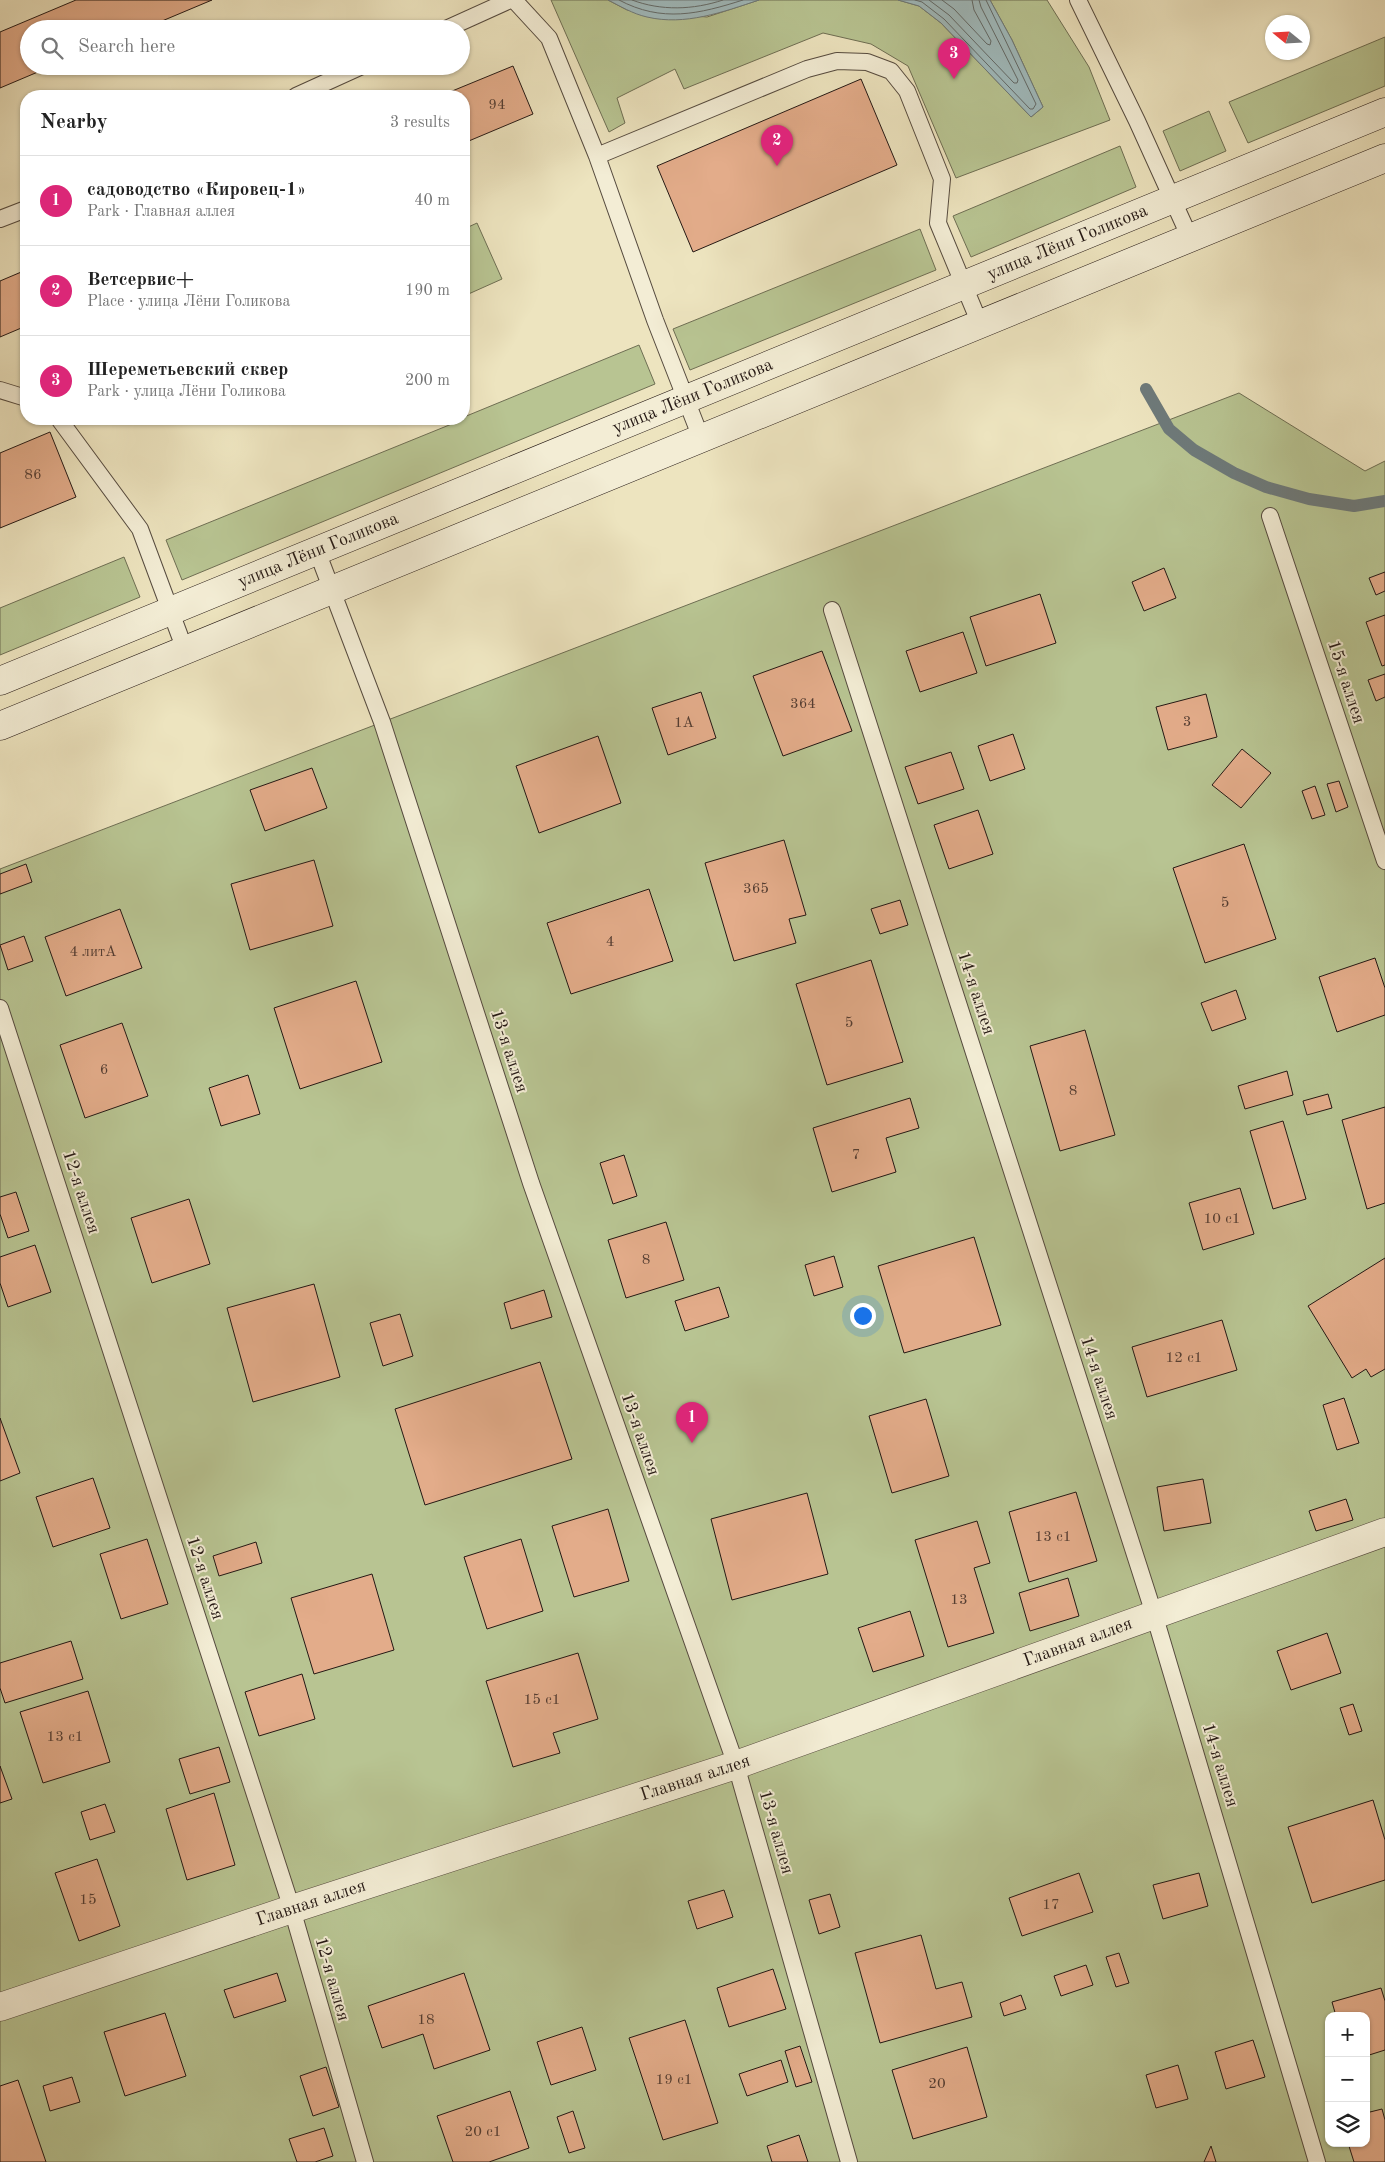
<!DOCTYPE html>
<meta charset="utf-8">
<style>
:root{--surface:#fff;--page:#f2f2f2;--text:#222;--muted:#767676;--line:#e0e0e0;--accent:#db2777}
body{margin:0;font-family:"Old Standard TT",serif;background:var(--page);color:var(--text)}
.controls{position:absolute;right:15px;bottom:15px;display:grid;overflow:hidden;border-radius:10px;box-shadow:0 1px 4px #0004}
.controls button{width:45px;height:45px;display:grid;place-items:center;padding:0;border:0;border-bottom:1px solid var(--line);background:var(--surface);color:var(--text);font:25px sans-serif}
.compass{position:absolute;left:1265px;top:15px;width:45px;height:45px;border-radius:50%;background:var(--surface);box-shadow:0 1px 4px #0004;rotate:288deg}
.you{position:absolute;left:862px;top:1315px;width:18px;height:18px;margin:-12px;border:4px solid #fff;border-radius:50%;background:#1a73e8;box-shadow:0 0 0 8px #1a73e833}
.badge{display:grid;place-items:center;width:32px;height:32px;border-radius:50%;background:var(--accent);color:#fff;font-size:16px;font-weight:700}
.pin{position:absolute;translate:-50% -41px;filter:drop-shadow(0 1px 2px #0008)}
.pin::after{content:'';position:absolute;top:26px;width:18px;height:15px;background:inherit;clip-path:polygon(0 0,100% 0,50% 100%)}
.list{margin:0;padding:0;list-style:none}
h2{display:flex;justify-content:space-between;align-items:center;height:65px;margin:0;padding:0 20px;font-size:21px}
h2 small{font-size:16px;font-weight:400;color:var(--muted)}
.list li{display:grid;grid-template-columns:32px 1fr auto;gap:15px;align-items:center;box-sizing:border-box;height:90px;padding:0 20px;border-top:1px solid var(--line)}
.list b{display:block;font-size:19px;white-space:nowrap}
.list p{margin:0;font-size:16px;white-space:nowrap;color:var(--muted)}
.list em{font-size:16px;font-style:normal;color:var(--muted)}
.icon{flex:none;width:28px;height:28px;fill:none;stroke:currentColor;stroke-width:2;stroke-linecap:round;stroke-linejoin:round}
.map{position:relative;flex:none;width:1385px;height:2162px;overflow:hidden}
.search{position:absolute;background:var(--surface);box-shadow:0 1px 4px #0004;left:20px;top:20px;width:450px;height:55px;display:flex;align-items:center;gap:12px;box-sizing:border-box;padding:0 18px;border-radius:28px;color:var(--muted);font-size:19px}
.panel{position:absolute;background:var(--surface);box-shadow:0 1px 4px #0004;left:20px;top:90px;width:450px;height:335px;border-radius:20px}
.map>svg:first-child{display:block}
.green{fill:#b8c492;stroke:#6e6e53;fill-rule:evenodd}
.water{fill:#a0bbbe;stroke:#6e7a7a}
.lines{fill:none;stroke-linecap:round;stroke-linejoin:round}
.shore{stroke:#626a69;stroke-width:1}
.stream{stroke:#6e7a7a;stroke-width:12}
.building{fill:#e3ac8a;stroke:#241814}
.lane-casing{stroke:#564b3f;stroke-width:18}
.street-casing{stroke:#564b3f;stroke-width:29}
.secondary-casing{stroke:#241814;stroke-width:29}
.lane{stroke:#f3edd5;stroke-width:16}
.street{stroke:#f3edd5;stroke-width:28}
.secondary{stroke:#f3edd5;stroke-width:28}
.labels{text-anchor:middle;dominant-baseline:central;stroke-width:4;stroke-linejoin:round;paint-order:stroke}
.number-label{font-size:15px;fill:#543d32}
.street-label{font-size:18px;fill:#241814;stroke:#f3edd5}
</style>
<div class="map">
<svg width="1385" height="2162" viewBox="0 0 1385 2162">
<rect width="100%" height="100%" fill="#ede4bf"/>
<filter id="stains"><feTurbulence type="fractalNoise" baseFrequency=".004" numOctaves="4"/><feColorMatrix values="0 0 0 0 .2 0 0 0 0 .09 0 0 0 0 .02 0 0 0 .5 -.17"/></filter>
<radialGradient id="worn" r=".72"><stop offset=".6" stop-color="#630" stop-opacity="0"/><stop offset="1" stop-color="#630" stop-opacity=".3"/></radialGradient>
<!-- green -->
<path class="green" d="M551 0H608L627 10 707 17 759 0H898L919 6 941 23 1031 117 1043 107 1012 40 990 0H1047L1089 67 1110 120 956 178 908 66 871 44 823 33 684 89 675 69 617 98 625 123 609 132Z
M1385 37V86L1248 143 1229 102Z
M1209 111 1226 151 1180 171 1163 131Z
M1120 146 1136 187 971 257 953 216Z
M477 223 502 279 464 296V229Z
M920 229 936 270 690 370 673 329Z
M639 345 655 384 182 580 166 540 464 419V417Z
M1239 393 1365 471 1385 461V2162H0V869ZM1329 2016H1366V2143H1329Z
M124 557 140 597 0 655V608Z"/>
<!-- water -->
<path class="water" d="M608 0H759C723 12 685 26 647 17 633 14 620 6 608 0Z
M898 0H990L1012 40 1043 107 1031 117 941 23 919 6Z"/>
<g class="lines">
<!-- shore -->
<path class="shore" d="M619 0C662 23 699 14 743 0
M632 0C661 11 693 10 723 0
M915 0 922 2 944 19 1030 109H1033L1036 104 986 0
M929 0 949 15 1014 83H1017L1018 80 981 7 979 0
M942 0 954 9 987 44 990 45 991 41 974 10 972 0"/>
<!-- stream -->
<path class="stream" d="M1146 389 1169 429 1194 450 1234 473 1266 487 1309 499 1354 506 1385 501"/>
</g>
<!-- building -->
<path class="building" d="M212 0 143 29H29V66H52L0 88V32L76 0Z
M513 66 533 114 464 143V96H440Z
M861 79 897 165 693 252 657 166Z
M26 270V326L0 337V281Z
M50 432 76 497 0 528V453Z
M1164 568 1176 598 1144 611 1132 582Z
M1385 572V591L1376 595 1369 578Z
M1040 594 1056 643 986 666 970 617Z
M1385 615V665L1382 666 1366 622Z
M963 632 977 673 920 692 906 651Z
M822 651 852 731 783 756 753 676Z
M1385 674V697L1376 701 1368 680Z
M701 692 716 738 668 755 652 708Z
M1206 694 1217 737 1168 750 1156 707Z
M1013 734 1025 769 990 781 978 746Z
M598 736 621 803 539 833 516 766Z
M1242 749 1271 773 1241 808 1212 785Z
M951 752 964 789 918 804 905 767Z
M312 768 327 808 265 831 250 790Z
M1339 781 1348 807 1336 812 1327 784Z
M1315 786 1325 815 1312 819 1302 791Z
M978 810 993 854 949 869 934 825Z
M784 840 806 915 789 919 796 943 734 961 705 863Z
M1244 844 1276 939 1205 963 1173 868Z
M314 860 333 926 250 950 231 884Z
M26 864 32 882 0 894V874Z
M649 889 673 961 571 994 547 923Z
M900 900 908 925 880 934 871 909Z
M120 909 142 968 66 996 45 937Z
M24 936 33 961 8 970 0 945Z
M1375 958 1385 988V1015L1337 1032 1319 977Z
M871 960 903 1062 827 1085 796 984Z
M356 981 382 1062 300 1089 274 1008Z
M1236 990 1246 1019 1212 1031 1201 1003Z
M122 1023 148 1096 85 1118 60 1045Z
M1085 1030 1115 1135 1060 1151 1030 1046Z
M1287 1071 1293 1095 1245 1109 1238 1086Z
M248 1075 260 1114 221 1126 209 1088Z
M1328 1094 1332 1108 1307 1115 1303 1101Z
M910 1098 919 1128 886 1138 896 1172 832 1192 813 1128Z
M1385 1107V1203L1367 1209 1342 1120Z
M1283 1121 1306 1199 1273 1209 1250 1131Z
M624 1155 637 1196 613 1204 600 1163Z
M1240 1188 1254 1234 1203 1250 1189 1203Z
M16 1192 29 1231 8 1238 0 1214V1197Z
M189 1199 210 1264 152 1283 131 1218Z
M666 1222 684 1280 626 1298 608 1240Z
M974 1237 1001 1325 904 1353 878 1266Z
M35 1245 51 1292 8 1307 0 1283V1257Z
M834 1256 843 1287 814 1296 805 1265Z
M1385 1258V1369L1371 1377 1366 1369 1352 1378 1308 1306Z
M314 1284 340 1377 253 1402 227 1308Z
M719 1287 729 1317 685 1331 675 1301Z
M544 1290 552 1317 511 1329 504 1303Z
M400 1314 413 1356 383 1366 370 1323Z
M1222 1320 1237 1370 1147 1397 1132 1347Z
M540 1362 572 1459 425 1505 395 1409Z
M1344 1398 1359 1443 1337 1450 1323 1405Z
M926 1399 949 1476 892 1493 869 1416Z
M0 1418 20 1473 0 1481Z
M93 1478 110 1528 53 1547 36 1497Z
M1203 1479 1211 1523 1164 1531 1157 1487Z
M1076 1492 1097 1561 1029 1582 1009 1512Z
M807 1493 828 1574 732 1600 711 1519Z
M1346 1499 1353 1520 1316 1531 1309 1511Z
M608 1509 629 1581 574 1597 552 1526Z
M977 1521 990 1563 974 1568 994 1633 948 1647 915 1540Z
M147 1539 168 1604 121 1619 100 1554Z
M521 1539 543 1611 487 1629 464 1557Z
M256 1542 262 1563 219 1576 213 1556Z
M372 1574 394 1650 314 1674 291 1598Z
M1068 1578 1079 1616 1030 1631 1019 1593Z
M910 1611 924 1656 873 1672 858 1628Z
M1327 1633 1341 1673 1291 1690 1277 1651Z
M71 1641 83 1679 5 1703 0 1688V1663Z
M578 1653 598 1719 553 1733 560 1753 513 1767 486 1681Z
M302 1674 315 1719 259 1736 245 1692Z
M88 1691 110 1762 43 1783 20 1712Z
M1353 1704 1362 1731 1349 1735 1340 1708Z
M219 1747 230 1782 190 1794 179 1759Z
M0 1766 12 1799 0 1803Z
M214 1793 235 1865 187 1880 166 1809Z
M1373 1800 1385 1840V1880L1312 1903 1288 1827Z
M105 1804 115 1832 90 1840 81 1812Z
M97 1859 120 1926 79 1941 55 1873Z
M1079 1873 1093 1912 1022 1936 1009 1898Z
M1199 1873 1208 1906 1163 1919 1153 1885Z
M724 1890 733 1917 697 1929 688 1901Z
M830 1894 840 1927 819 1934 809 1900Z
M921 1935 936 1989 962 1982 972 2017 880 2043 855 1953Z
M1119 1953 1129 1983 1116 1987 1106 1957Z
M1086 1965 1093 1985 1061 1996 1054 1976Z
M773 1969 786 2009 729 2027 717 1988Z
M277 1973 286 2001 234 2018 224 1990Z
M464 1973 490 2050 434 2069 423 2034 382 2048 368 2006Z
M1381 1988 1385 2001V2050L1366 2056V2016H1336L1332 2002Z
M1021 1995 1026 2009 1004 2016 1000 2003Z
M165 2013 186 2076 125 2096 104 2032Z
M685 2020 718 2123 663 2140 629 2038Z
M582 2027 596 2070 551 2085 537 2042Z
M1253 2040 1265 2077 1226 2089 1215 2052Z
M800 2046 812 2082 796 2087 785 2051Z
M967 2047 987 2117 913 2139 892 2070Z
M781 2060 788 2082 747 2096 739 2074Z
M1178 2065 1188 2099 1156 2108 1146 2075Z
M326 2067 339 2107 313 2116 300 2076Z
M72 2077 80 2102 50 2111 43 2086Z
M18 2080 46 2162H0V2086Z
M510 2091 529 2148 489 2162H453L437 2116Z
M1382 2109 1385 2120V2162H1354L1348 2143H1366V2113Z
M573 2111 585 2148 569 2153 557 2117Z
M324 2128 333 2156 315 2162H297L289 2139Z
M799 2135 808 2162H772L767 2146Z
M1211 2146 1216 2162H1204Z"/>
<g class="lines">
<defs>
<path id="lane" d="M514 0 549 38 597 156 655 320 701 438
M1078 0 1137 121 1190 238
M446 29 510 0
M296 96 362 66
M597 156 807 69 837 61 867 62 891 71 907 91 942 179 938 223 980 324
M0 219 26 209
M0 390 26 398
M59 419 140 529 185 650
M1270 516 1385 861
M317 551 382 722 531 1183 736 1765 849 2162
M832 610 1154 1614 1317 2162
M0 1008 292 1909 365 2162"/>
<g id="street">
<path id="s1" d="M0 2007 292 1909 736 1765 1385 1532"/>
</g>
<g id="secondary">
<path id="s2" d="M0 681 1385 112"/>
<path d="M0 726 1385 158"/>
</g>
</defs>
<!-- lane casing -->
<use href="#lane" class="lane-casing"/>
<!-- street casing -->
<use href="#street" class="street-casing"/>
<!-- secondary casing -->
<use href="#secondary" class="secondary-casing"/>
<!-- lane -->
<use href="#lane" class="lane"/>
<!-- street -->
<use href="#street" class="street"/>
<!-- secondary -->
<use href="#secondary" class="secondary"/>
</g>
<g class="labels">
<!-- number labels -->
<g class="number-label">
<text x="497" y="105">94</text>
<text x="33" y="475">86</text>
<text x="803" y="704">364</text>
<text x="1187" y="722">3</text>
<text x="684" y="723">1А</text>
<text x="756" y="889">365</text>
<text x="1225" y="903">5</text>
<text x="610" y="942">4</text>
<text x="93" y="952">4 литА</text>
<text x="849" y="1023">5</text>
<text x="104" y="1070">6</text>
<text x="1073" y="1091">8</text>
<text x="856" y="1155">7</text>
<text x="1222" y="1219">10 с1</text>
<text x="646" y="1260">8</text>
<text x="1184" y="1358">12 с1</text>
<text x="1053" y="1537">13 с1</text>
<text x="959" y="1600">13</text>
<text x="542" y="1700">15 с1</text>
<text x="65" y="1737">13 с1</text>
<text x="88" y="1900">15</text>
<text x="1051" y="1905">17</text>
<text x="426" y="2020">18</text>
<text x="674" y="2080">19 с1</text>
<text x="937" y="2084">20</text>
<text x="483" y="2132">20 с1</text>
</g>
<!-- street labels -->
<g class="street-label">
<text stroke="none"><textPath href="#s2" startOffset="1154">улица Лёни Голикова</textPath></text>
<text stroke="none"><textPath href="#s2" startOffset="749">улица Лёни Голикова</textPath></text>
<text stroke="none"><textPath href="#s2" startOffset="344">улица Лёни Голикова</textPath></text>
<text transform="translate(1346 682) rotate(72)">15-я аллея</text>
<text transform="translate(976 993) rotate(72)">14-я аллея</text>
<text transform="translate(509 1051) rotate(72)">13-я аллея</text>
<text transform="translate(81 1192) rotate(72)">12-я аллея</text>
<text transform="translate(1099 1378) rotate(72)">14-я аллея</text>
<text transform="translate(640 1434) rotate(71)">13-я аллея</text>
<text transform="translate(205 1578) rotate(72)">12-я аллея</text>
<text stroke="none"><textPath href="#s1" startOffset="1138">Главная аллея</textPath></text>
<text transform="translate(1220 1765) rotate(73)">14-я аллея</text>
<text stroke="none"><textPath href="#s1" startOffset="732">Главная аллея</textPath></text>
<text transform="translate(776 1832) rotate(74)">13-я аллея</text>
<text stroke="none"><textPath href="#s1" startOffset="328">Главная аллея</textPath></text>
<text transform="translate(332 1979) rotate(74)">12-я аллея</text>
</g>
</g>
<rect width="100%" height="100%" filter="url(#stains)"/>
<rect width="100%" height="100%" fill="url(#worn)"/>
</svg>
<div class="controls">
<button>+</button>
<button>−</button>
<button><svg class="icon" aria-label="layers" viewBox="0 0 24 24"><path d="M12 4l9 5-9 5-9-5zM3 14l9 5 9-5"/></svg></button>
</div>
<svg class="compass" viewBox="-18 -18 36 36"><path d="M0-13l5 13h-10z" fill="#e53935"/><path d="M0 13l5-13h-10z" fill="#767676"/></svg>
<div class="you"></div>
<div class="pin badge" style="left:692px;top:1443px">1</div>
<div class="pin badge" style="left:777px;top:166px">2</div>
<div class="pin badge" style="left:954px;top:79px">3</div>
<div class="search"><svg class="icon" aria-label="search" viewBox="0 0 24 24"><circle cx="10" cy="10" r="6"/><path d="M15 15l6 6"/></svg>Search here</div>
<section class="panel">
<h2>Nearby<small>3 results</small></h2>
<ul class="list">
<li><span class="badge">1</span><div><b>садоводство «Кировец-1»</b><p>Park · Главная аллея</p></div><em>40 m</em></li>
<li><span class="badge">2</span><div><b>Ветсервис+</b><p>Place · улица Лёни Голикова</p></div><em>190 m</em></li>
<li><span class="badge">3</span><div><b>Шереметьевский сквер</b><p>Park · улица Лёни Голикова</p></div><em>200 m</em></li>
</ul>
</section>
</div>
